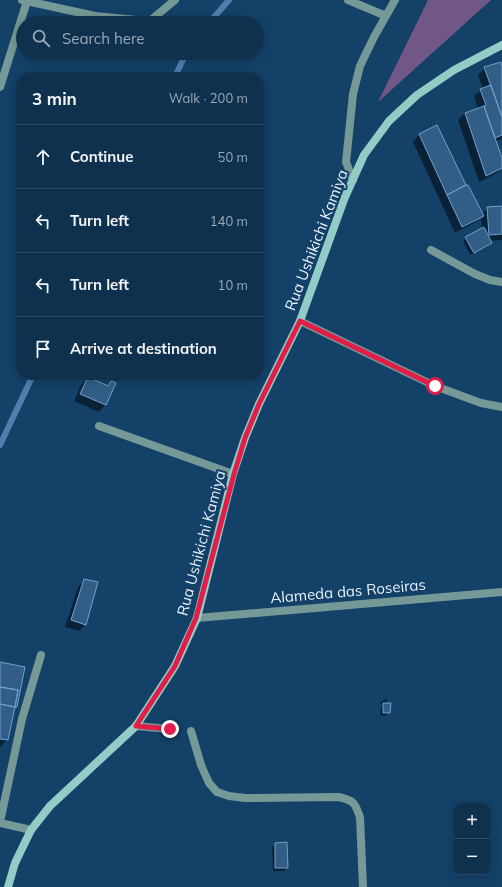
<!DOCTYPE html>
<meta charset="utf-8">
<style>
:root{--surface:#0f314e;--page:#1d3d58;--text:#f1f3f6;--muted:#9ba9b6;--line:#2f4c66}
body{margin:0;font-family:Mulish,sans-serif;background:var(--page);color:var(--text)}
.controls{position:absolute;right:12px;bottom:12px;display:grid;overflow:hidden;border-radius:8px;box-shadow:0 2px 10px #0003}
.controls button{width:36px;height:36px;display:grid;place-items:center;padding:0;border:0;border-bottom:1px solid var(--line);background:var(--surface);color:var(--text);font:20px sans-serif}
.stop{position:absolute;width:12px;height:12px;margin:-9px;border:3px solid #e11d48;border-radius:50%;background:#fff}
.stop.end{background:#e11d48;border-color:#fff;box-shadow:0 1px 4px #0008}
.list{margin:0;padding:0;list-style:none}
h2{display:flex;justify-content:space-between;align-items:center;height:52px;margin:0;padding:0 16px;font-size:17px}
h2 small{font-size:13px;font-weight:400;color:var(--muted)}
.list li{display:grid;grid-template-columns:26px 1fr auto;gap:12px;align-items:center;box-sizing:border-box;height:64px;padding:0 16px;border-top:1px solid var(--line)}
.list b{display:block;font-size:15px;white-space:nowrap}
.list em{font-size:13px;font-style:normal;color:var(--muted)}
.icon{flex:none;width:22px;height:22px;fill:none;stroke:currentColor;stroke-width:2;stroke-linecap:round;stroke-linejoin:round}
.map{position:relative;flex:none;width:502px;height:887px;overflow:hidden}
.search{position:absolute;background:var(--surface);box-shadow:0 2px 10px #0003;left:16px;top:16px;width:248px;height:44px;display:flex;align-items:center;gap:10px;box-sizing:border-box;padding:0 14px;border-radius:22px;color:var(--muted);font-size:15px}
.panel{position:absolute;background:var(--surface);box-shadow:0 2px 10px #0003;left:16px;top:72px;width:248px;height:308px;border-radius:16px}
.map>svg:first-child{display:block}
.green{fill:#705785}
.shadow{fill:#0007}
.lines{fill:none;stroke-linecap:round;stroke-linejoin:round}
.stream{stroke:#4f7fae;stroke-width:6}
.building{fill:#315d86;stroke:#73a0cd}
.service{stroke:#759996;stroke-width:8}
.minor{stroke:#759996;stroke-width:8}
.secondary{stroke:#91ccc7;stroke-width:8}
.route{stroke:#e11d48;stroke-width:5}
.labels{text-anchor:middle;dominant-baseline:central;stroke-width:4;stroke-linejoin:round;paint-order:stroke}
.street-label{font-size:15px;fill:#e8f2fc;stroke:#144168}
</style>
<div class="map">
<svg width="502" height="887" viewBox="0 0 502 887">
<rect width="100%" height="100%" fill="#144168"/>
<!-- green -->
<path class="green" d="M428 0H491L378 102Z"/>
<!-- shadow -->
<path class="shadow" d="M485 68 502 69V141L501 139 495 142 502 161V168L497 173 479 182 458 120 465 113 478 109 474 96 481 90 483 89 478 75Z
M437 126 466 187 482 214 488 208 502 207V240L490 241 491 243 488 246 470 255 463 241 466 238 482 229 481 217 476 222 455 233 413 142 419 135Z
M88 378 107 387 111 382 115 384 105 405 99 412 74 401 81 385Z
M84 580 86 624 79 631 65 627 78 587Z
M0 663 16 707 14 709 7 740 0 747Z
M387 699V701L385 704 389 712 386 716 380 715 381 707 383 704H380V703L384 700Z
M275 844 287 867 284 871H273L272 847Z"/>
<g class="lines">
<!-- stream -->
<path class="stream" d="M209 23 229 0
M175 77 186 53
M0 445 33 375"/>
</g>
<!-- building -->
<path class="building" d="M501 62 502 66V117L484 67Z
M491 85 502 117V135L495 138 484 106 486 105 480 89Z
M484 106 502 158V168L486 176 465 113Z
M437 125 466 185 447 195 419 134Z
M466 185H468L484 216 462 227 447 195Z
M502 206V234L489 235 487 207Z
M484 227 492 243 474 253 465 237Z
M88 377 108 386 111 381 116 383 106 405 80 394Z
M84 579 98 582 86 625 71 620Z
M0 662 25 667 17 707H15L18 690 0 687Z
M0 687 18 690 15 707 0 704Z
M383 703H391L390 713H383Z
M0 704 15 707 8 740 0 739Z
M287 842 288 868H275V843Z"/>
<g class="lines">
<!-- service -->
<path class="service" d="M431 250 475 274 490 280 502 282
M99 426 233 474
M191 731 201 765 209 783 217 792 229 796 245 798 338 797C354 800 355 803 360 817L363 887
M0 822 22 719 41 655
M0 823 31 830"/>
<!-- minor -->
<path class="minor" d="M22 0 95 16 136 20H151L175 0
M348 0 386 16
M0 87 27 1
M353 180 346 162 353 94 360 66 374 37 395 0
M300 321 435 386 481 403 502 407
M197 618 502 592
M136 726 170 729"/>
<!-- secondary -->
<path class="secondary" d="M8 887 15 863 31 830 50 806 136 726 175 666 197 618 233 474 245 438 259 404 300 321 345 197 364 155 389 121 417 95 454 70 502 45"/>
</g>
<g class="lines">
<!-- route -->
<path class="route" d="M170 729 136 726 175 666 196 618 234 474 245 438 259 404 300 321 435 386"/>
</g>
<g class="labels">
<!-- street labels -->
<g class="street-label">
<text transform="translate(316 240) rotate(-69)">Rua Ushikichi Kamiya</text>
<text transform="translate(201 543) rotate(-75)">Rua Ushikichi Kamiya</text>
<text transform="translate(348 591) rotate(-5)">Alameda das Roseiras</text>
</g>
</g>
</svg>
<div class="controls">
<button>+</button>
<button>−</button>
</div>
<div class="stop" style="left:435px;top:386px"></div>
<div class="stop end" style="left:170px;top:729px"></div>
<div class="search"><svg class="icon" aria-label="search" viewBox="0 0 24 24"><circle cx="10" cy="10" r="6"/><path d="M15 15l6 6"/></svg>Search here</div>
<section class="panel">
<h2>3 min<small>Walk · 200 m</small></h2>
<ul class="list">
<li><svg class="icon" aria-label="ahead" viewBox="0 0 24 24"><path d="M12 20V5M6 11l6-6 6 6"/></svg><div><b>Continue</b></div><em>50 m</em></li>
<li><svg class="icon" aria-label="left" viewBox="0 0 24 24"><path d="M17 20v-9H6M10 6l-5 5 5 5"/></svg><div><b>Turn left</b></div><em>140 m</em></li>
<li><svg class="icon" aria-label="left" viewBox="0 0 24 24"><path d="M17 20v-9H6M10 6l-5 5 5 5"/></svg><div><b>Turn left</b></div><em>10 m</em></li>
<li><svg class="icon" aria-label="arrive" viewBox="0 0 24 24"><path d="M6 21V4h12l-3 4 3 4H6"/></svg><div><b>Arrive at destination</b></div></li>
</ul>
</section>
</div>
